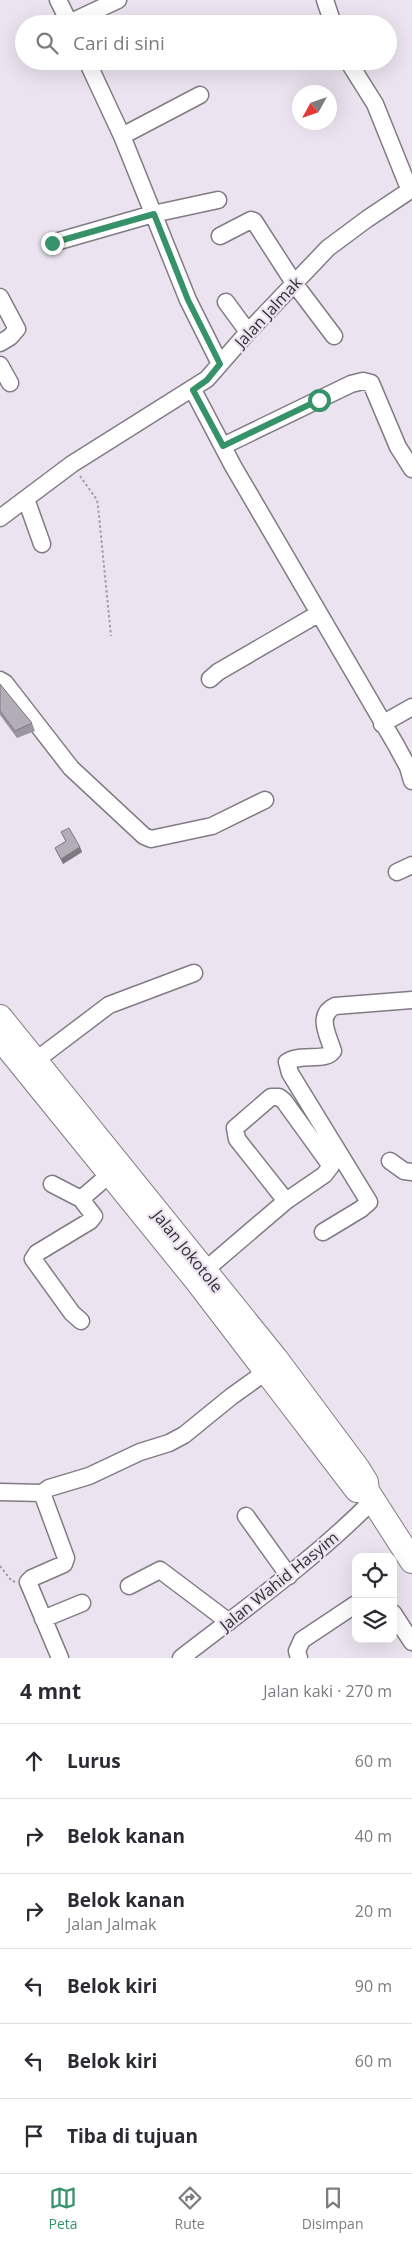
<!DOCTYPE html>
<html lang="id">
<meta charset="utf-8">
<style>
:root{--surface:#fff;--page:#f7f7f7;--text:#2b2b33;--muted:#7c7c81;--line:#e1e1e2;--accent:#369269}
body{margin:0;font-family:"Open Sans",sans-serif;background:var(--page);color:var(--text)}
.controls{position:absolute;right:15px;bottom:15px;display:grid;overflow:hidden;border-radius:10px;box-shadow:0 5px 20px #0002}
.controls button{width:45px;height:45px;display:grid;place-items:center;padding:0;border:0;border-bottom:1px solid var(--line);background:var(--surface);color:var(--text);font:25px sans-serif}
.compass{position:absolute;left:292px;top:85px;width:45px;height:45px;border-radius:50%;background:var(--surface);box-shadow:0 5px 20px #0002;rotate:230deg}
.stop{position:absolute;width:15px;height:15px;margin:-11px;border:4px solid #369269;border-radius:50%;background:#fff}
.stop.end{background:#369269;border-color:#fff;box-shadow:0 1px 5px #0008}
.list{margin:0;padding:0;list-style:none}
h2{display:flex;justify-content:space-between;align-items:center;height:65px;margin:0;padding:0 20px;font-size:21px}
h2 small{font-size:16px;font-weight:400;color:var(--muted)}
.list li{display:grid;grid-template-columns:32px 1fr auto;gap:15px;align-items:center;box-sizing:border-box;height:75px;padding:0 20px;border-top:1px solid var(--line)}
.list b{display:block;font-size:19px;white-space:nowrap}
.list p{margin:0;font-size:16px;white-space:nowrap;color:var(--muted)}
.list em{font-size:16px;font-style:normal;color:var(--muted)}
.icon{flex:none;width:28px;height:28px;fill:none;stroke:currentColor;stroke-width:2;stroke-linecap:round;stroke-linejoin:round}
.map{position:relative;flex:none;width:412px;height:1658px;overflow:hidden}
.search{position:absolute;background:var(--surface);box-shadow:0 5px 20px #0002;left:15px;right:15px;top:15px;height:55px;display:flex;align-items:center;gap:12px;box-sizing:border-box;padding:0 18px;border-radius:28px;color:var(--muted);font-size:19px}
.sheet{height:515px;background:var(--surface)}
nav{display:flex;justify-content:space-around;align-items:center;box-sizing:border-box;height:70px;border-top:1px solid var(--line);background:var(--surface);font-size:14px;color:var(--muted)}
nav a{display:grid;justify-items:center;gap:2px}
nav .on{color:var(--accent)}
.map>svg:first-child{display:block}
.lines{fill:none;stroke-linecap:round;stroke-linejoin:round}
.minor-casing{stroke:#817b85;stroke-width:19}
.highway-casing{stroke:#817b85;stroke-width:26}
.path{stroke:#a29da6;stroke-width:2;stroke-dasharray:2.5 2.5;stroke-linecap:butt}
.minor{stroke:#fff;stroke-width:16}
.highway{stroke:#fff;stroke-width:24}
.wall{fill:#9a959e}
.shaded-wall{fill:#7d7981}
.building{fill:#b3adb8;stroke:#7d7981}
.route{stroke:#369269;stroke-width:6}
.labels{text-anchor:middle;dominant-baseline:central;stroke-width:4.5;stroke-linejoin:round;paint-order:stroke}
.street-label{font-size:16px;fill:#312f33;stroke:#ebe4f0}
</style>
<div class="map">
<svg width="412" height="1658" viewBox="0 0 412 1658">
<rect width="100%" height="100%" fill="#ebe4f0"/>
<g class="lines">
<defs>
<path id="minor" d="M58 0 70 24
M325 0 333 24
M69 23 118 0
M87 61 122 136 188 300 220 364
M348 61 375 104 410 191
M122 136 200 95
M220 236 251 220 254 221 294 283 334 336
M52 243 153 214 218 200
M0 297 17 329 10 337 0 343
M226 302 248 332
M0 365 10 383
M193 390 233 466 396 745 408 767 412 781
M223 446 351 384 363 381 371 383 398 447 412 469
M26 499 42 544
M0 518 72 464 207 379 248 332 328 248 367 219 412 189
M210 679 218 672 318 614
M0 680 5 683 71 768 144 836 151 839 212 826 265 800
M382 724 412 707
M397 872 412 865
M35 1061 109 1005 194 973
M390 1161 404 1171 412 1172
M52 1184 81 1199
M323 1232 361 1209 369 1202 290 1073 287 1062C300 1053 326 1062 333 1051 328 1035 316 1015 335 1006L412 1000
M204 1271 286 1201 324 1175 331 1166 284 1101 279 1097H271L235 1128 237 1139 286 1201
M81 1321 72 1313 33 1259 37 1253 90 1221 94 1216 81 1199 110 1174
M0 1492 42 1493 49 1488 89 1476 140 1452 169 1443 184 1435 232 1396 267 1371
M42 1493 66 1558 64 1564 32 1578 28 1582 60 1658
M246 1516 289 1576
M129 1586 160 1570 229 1622
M393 1613 412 1642
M43 1619 82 1603
M181 1658C247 1607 315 1559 374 1499
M299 1658 297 1651 302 1640 356 1604"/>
<path id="highway" d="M0 1017 276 1359 358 1469 366 1482 367 1491 357 1490 197 1281 0 1038
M367 1491 412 1561"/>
</defs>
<!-- minor casing -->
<use href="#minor" class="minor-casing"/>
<!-- highway casing -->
<use href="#highway" class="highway-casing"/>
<!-- path -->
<path class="path" d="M80 476 97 500 98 506 111 636
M0 1566 11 1580 15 1582"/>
<!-- minor -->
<use href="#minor" class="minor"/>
<!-- highway -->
<use href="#highway" class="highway"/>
</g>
<!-- wall -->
<path class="wall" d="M0 684 32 723 35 731 17 738 0 715Z
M61 832 80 847 82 852 63 864 57 853 55 848 66 842Z"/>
<!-- shaded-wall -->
<path class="shaded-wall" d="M80 847 82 852 63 864 61 859Z"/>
<!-- building -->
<path class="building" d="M0 684 32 723 15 731 0 711Z
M69 828 80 847 61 859 55 848 66 841 61 832Z"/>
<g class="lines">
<!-- route -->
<path class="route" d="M52 243 154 214 188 300 220 364 207 380 193 390 223 446 319 400"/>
</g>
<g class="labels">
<!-- street labels -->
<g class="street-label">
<text transform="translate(268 312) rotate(-47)">Jalan Jalmak</text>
<text transform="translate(188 1251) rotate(51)">Jalan Jokotole</text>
<text transform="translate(279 1581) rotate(-39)">Jalan Wahid Hasyim</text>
</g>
</g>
</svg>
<div class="controls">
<button><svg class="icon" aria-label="locate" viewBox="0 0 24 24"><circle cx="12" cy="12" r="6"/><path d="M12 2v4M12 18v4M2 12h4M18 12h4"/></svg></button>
<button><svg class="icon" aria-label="layers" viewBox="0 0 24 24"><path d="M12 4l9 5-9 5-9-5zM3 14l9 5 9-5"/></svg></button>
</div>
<svg class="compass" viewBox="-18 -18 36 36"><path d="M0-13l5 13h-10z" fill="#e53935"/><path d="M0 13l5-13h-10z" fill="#7c7c81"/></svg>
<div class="stop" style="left:319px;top:400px"></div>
<div class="stop end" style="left:52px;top:243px"></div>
<div class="search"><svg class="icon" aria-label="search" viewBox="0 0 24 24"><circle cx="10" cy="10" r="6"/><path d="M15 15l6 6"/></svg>Cari di sini</div>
</div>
<section class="sheet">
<h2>4 mnt<small>Jalan kaki · 270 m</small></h2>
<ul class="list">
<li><svg class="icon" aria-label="ahead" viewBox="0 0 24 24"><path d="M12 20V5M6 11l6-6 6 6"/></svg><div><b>Lurus</b></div><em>60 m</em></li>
<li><svg class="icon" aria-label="right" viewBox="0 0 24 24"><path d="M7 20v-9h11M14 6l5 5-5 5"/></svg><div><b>Belok kanan</b></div><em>40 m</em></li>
<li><svg class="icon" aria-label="right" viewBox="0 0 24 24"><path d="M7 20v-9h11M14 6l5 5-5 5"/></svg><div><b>Belok kanan</b><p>Jalan Jalmak</p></div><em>20 m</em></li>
<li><svg class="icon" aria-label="left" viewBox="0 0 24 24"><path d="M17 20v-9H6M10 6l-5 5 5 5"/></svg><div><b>Belok kiri</b></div><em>90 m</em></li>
<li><svg class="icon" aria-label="left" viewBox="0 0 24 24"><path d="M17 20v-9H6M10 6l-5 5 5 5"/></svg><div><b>Belok kiri</b></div><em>60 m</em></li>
<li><svg class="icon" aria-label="arrive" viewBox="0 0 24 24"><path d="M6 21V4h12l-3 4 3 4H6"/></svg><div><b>Tiba di tujuan</b></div></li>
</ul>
</section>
<nav>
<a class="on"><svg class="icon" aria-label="map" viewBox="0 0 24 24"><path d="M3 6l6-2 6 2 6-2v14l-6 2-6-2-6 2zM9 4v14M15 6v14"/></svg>Peta</a>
<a><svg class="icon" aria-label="directions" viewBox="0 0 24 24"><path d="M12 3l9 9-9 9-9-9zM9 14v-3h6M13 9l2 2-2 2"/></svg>Rute</a>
<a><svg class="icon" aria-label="saved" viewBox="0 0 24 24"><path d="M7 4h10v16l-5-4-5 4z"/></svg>Disimpan</a>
</nav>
